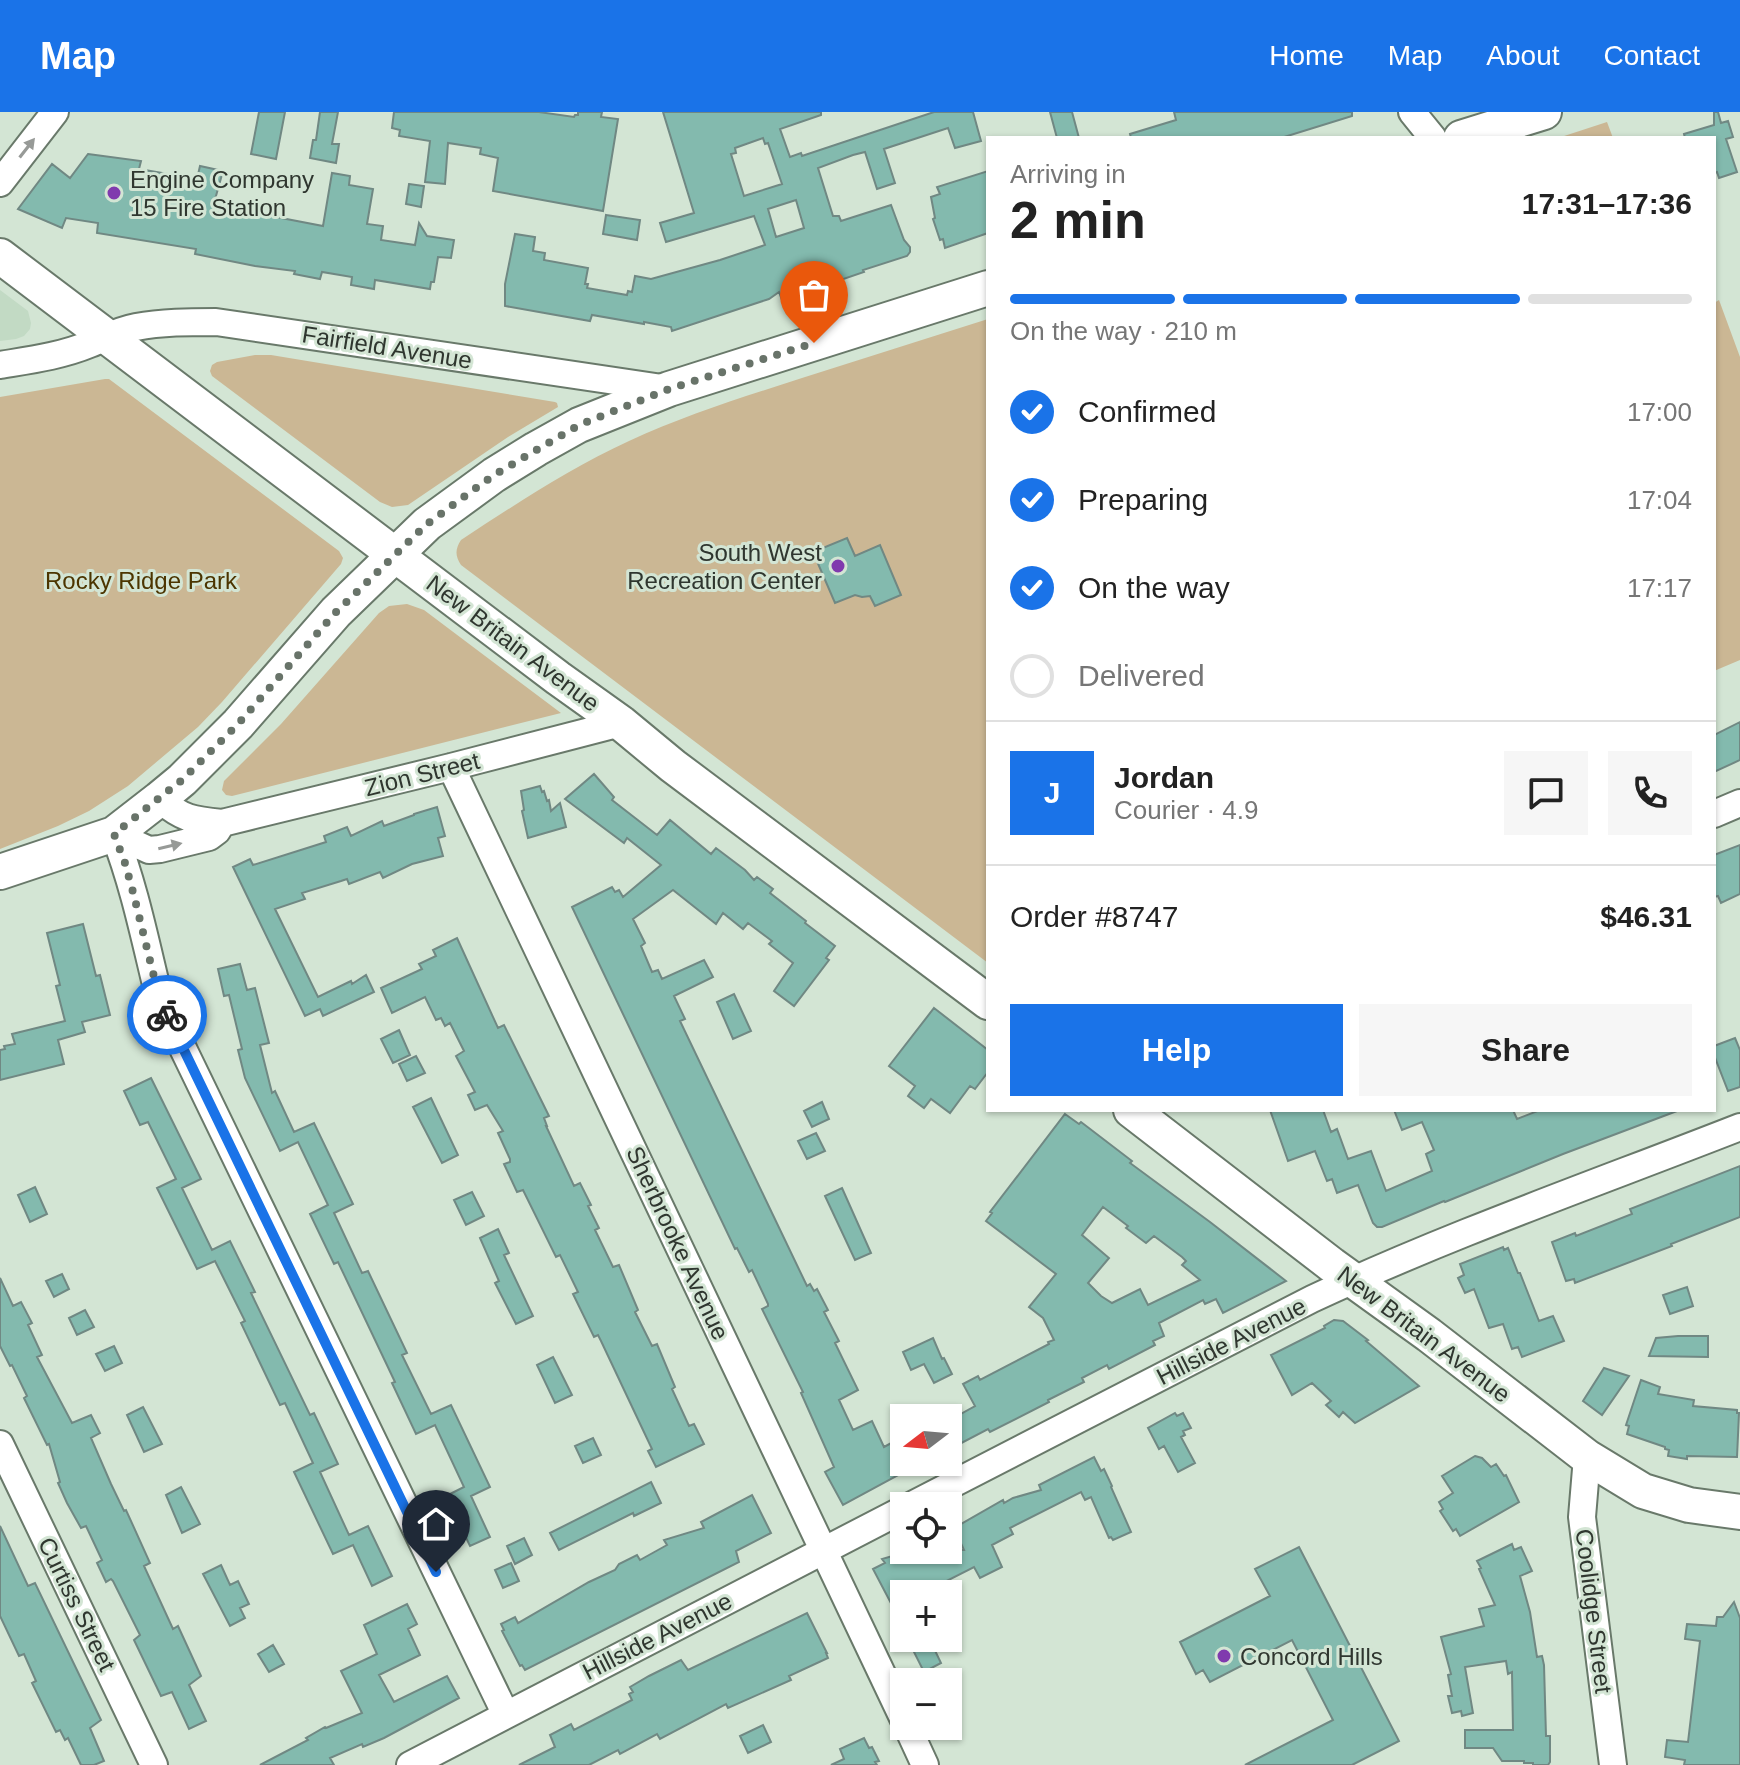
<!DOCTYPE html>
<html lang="en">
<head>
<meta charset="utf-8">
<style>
  :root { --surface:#fff; --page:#f6f6f6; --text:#222; --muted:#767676; --line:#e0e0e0; --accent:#1a73e8 }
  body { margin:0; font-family:Helvetica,sans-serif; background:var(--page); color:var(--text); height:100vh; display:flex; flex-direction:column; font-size:30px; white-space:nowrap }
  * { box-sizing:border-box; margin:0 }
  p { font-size:26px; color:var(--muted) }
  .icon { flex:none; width:44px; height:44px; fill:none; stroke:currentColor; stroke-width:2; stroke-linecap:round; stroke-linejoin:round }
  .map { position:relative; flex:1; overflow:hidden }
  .panel { position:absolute; left:986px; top:24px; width:730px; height:976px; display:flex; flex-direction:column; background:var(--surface); border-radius:0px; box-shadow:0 2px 6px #0004 }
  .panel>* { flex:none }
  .needle { width:52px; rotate:254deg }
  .tools { position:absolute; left:890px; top:1292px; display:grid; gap:16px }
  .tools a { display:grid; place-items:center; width:72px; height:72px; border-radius:0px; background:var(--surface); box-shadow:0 2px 6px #0004; font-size:40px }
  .pin { position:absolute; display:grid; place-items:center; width:68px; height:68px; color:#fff; margin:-82px -34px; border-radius:50% 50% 50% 0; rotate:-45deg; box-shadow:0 0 8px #0007 }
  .pin .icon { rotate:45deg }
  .courier { position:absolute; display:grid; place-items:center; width:80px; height:80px; margin:-40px; border:6px solid #1a73e8; border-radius:50%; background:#fff; color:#222; box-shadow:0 2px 10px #0007 }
  .summary em { font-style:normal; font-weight:700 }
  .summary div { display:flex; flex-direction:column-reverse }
  .summary { display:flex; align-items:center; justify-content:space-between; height:136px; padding:0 24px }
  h1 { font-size:52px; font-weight:700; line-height:60px }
  .bar { display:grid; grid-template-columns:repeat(4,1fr); gap:12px 8px; align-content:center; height:96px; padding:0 24px }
  .bar i { height:10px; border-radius:6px; background:var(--line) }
  .bar .current { background:var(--accent) }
  .bar p { grid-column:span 4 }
  .line { display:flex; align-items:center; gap:20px; padding:0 24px; border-top:2px solid var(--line) }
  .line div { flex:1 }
  .round { display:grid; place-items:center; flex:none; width:84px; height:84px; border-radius:0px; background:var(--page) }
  ol { padding:0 24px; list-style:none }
  li { display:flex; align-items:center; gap:24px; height:88px }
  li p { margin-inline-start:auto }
  li .icon { padding:8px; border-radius:50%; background:var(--accent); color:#fff; stroke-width:4 }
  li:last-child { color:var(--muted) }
  li i { width:44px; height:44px; border:4px solid var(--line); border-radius:50% }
  .button { display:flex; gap:16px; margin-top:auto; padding:16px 24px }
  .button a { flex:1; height:92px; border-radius:0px; background:var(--accent); color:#fff; font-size:32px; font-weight:700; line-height:92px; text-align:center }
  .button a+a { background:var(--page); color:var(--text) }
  header { display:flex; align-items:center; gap:48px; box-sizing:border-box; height:112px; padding:0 40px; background:var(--accent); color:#fff }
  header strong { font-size:38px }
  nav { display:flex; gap:44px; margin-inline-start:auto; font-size:28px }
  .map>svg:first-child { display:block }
</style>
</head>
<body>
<header>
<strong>Map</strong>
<nav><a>Home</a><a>Map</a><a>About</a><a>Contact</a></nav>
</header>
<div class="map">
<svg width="1740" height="1653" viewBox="0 0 1740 1653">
  <rect width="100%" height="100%" fill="#d3e5d4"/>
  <path fill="#c2dac4" d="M0 178 28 199 31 211 30 217 24 224 16 227 0 229Z"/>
  <path fill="#cbb794" d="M1607 10 1613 26H1558Z
    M1719 188 1740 245V548L1714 559V191Z
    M988 207V851L461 453C455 444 455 437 461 428 516 392 570 356 629 329 685 303 743 285 802 266 864 246 926 227 988 207Z
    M255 243H271L555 290 557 291 558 295 508 325 408 393 392 395 380 390 212 264 210 259 212 253 217 250Z
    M105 267H109L339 439 343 446 341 452 222 590 198 615 128 674 89 699 58 714 0 737V285Z
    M407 492 424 498 561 601 232 684 226 683 222 678 224 669 281 612 379 501 389 494Z"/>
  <path fill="#83baae" stroke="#708883" stroke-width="2" fill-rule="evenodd" d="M259 0H285L276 47 251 42Z
    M320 0H338L332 32H339L336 51 310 46 313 28H316Z
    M394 0H539L574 5 575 3H578V0H602L601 5 618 7 603 99 493 79 498 46 480 42 481 36 448 31 445 72 425 70 430 29 399 24 400 18 392 16Z
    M663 0H821V3L780 17 790 45 801 41 802 44 934 0H973L981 29 955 36 948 16 884 37 895 71 877 77 865 40 853 43 818 56 833 104H839L841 109 891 93 904 128 910 135V140L907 144 863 158 864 160 782 188 779 180 769 187 672 219 671 215 644 210V212L592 203 590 209 505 194V172L515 122 535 125 533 139 545 141 544 148 588 156 585 172H588L587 176 627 183 628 179 632 180 635 164 651 167 720 148 765 133 754 104 666 130 660 111 694 101ZM763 26 765 32 768 31 782 72 744 84 731 42 736 41 735 36ZM796 88 804 116 776 125 768 97Z
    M1050 0H1072L1079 26H1057Z
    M1174 0H1352V4L1281 26H1131L1130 22 1176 8Z
    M1714 0H1718L1721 11 1728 9 1733 25 1726 27 1737 60 1719 66 1717 60 1714 61V26H1685L1684 22 1714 13Z
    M88 42 141 49 139 57 197 67 200 54 223 59 214 91H218L217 96 271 104 323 114 332 61 350 64 349 73 373 77 367 112 383 114 381 128 415 133 419 111 427 124 454 128 451 146 438 145 434 170H431L430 177 375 168 374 177 351 173 352 165 322 160 320 167 294 162 295 159 255 154 195 142 196 137 97 121 98 111 66 106 62 116 18 97 52 52 70 66Z
    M988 59V121L945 136 943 127 940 128 933 107 935 106 931 85 940 82 937 75Z
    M409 72 424 74 421 95 406 92Z
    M606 103 640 108 637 128 603 122Z
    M847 426 855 444 880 433 901 483 875 494 870 484 862 485 855 483 835 491 813 440Z
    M1740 610V648L1714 660V623Z
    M594 662 614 685 612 688 657 723 670 708 711 742 716 736 745 758 754 768 757 765 773 777 770 781 806 809 805 811 835 834 826 846 829 848 794 894 774 879 793 851 769 832 772 829 748 811 743 817 723 801 716 812 673 778 633 807 645 831 641 834 652 860 658 858 662 867 704 848 713 865 674 884 685 907 680 909 807 1174 810 1172 814 1179 817 1177 828 1198 824 1200 839 1229 835 1231 858 1278 839 1288 853 1318 872 1309 884 1335 904 1324V1360L843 1393 825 1360 834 1355 801 1281 803 1280 762 1197 768 1194V1192L752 1158 749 1160 737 1136 735 1137 572 795 612 775 615 780 619 778 623 785 661 753 627 726 624 731 565 687Z
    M540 674 542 680 544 679 547 689 549 688 551 699 560 691 566 715 528 726 522 699 524 698 521 679Z
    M437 695 445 724 438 726 443 744 412 752 383 766 380 760 349 772 347 767 341 769 302 781 305 787 275 797 318 885 351 869 352 872 366 863 374 880 323 904 320 897 305 904 233 755 250 747 253 753 326 730 324 724 347 715 351 724 382 709 384 714 414 703V702Z
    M1740 733V782L1721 791 1718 784 1714 785V743Z
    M83 812 96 864 100 863 110 903 82 910 85 920 58 928 64 952 0 968V938L5 937 4 934 15 932 12 922 65 909 56 874 60 873 47 821Z
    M457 826 498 916 504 913 549 1004 544 1006 547 1014H546L574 1074 580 1071 591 1093 588 1094 599 1116 595 1118 613 1155 619 1153 638 1198 635 1200 652 1234 657 1232 675 1275 672 1277 689 1314 694 1312 704 1332 656 1355 648 1339 652 1337 643 1318 601 1229 598 1223 594 1225 573 1182 578 1180 560 1143 556 1145 523 1078 517 1080 504 1052 510 1050V1047L498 1021 503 1019 487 993 475 998 468 983 475 980 456 944 464 939 450 911 445 914 441 906 436 908 425 885 392 901 381 876 422 857 419 852 436 844 433 838Z
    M240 852 247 878 255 876 269 931 260 933 272 981 275 979 294 1020 314 1011 353 1092 334 1101 362 1161 368 1159 407 1241 402 1243 431 1302 451 1293 490 1375 471 1384 490 1425 470 1434 446 1384 464 1375 435 1313 416 1322 392 1271 395 1270 338 1150 334 1152 310 1102 328 1093 298 1030 280 1039 245 966 238 938 242 937 229 883 224 884 218 857Z
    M734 882 751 919 733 927 717 890Z
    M934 896 988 938V960L975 977 970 974 950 1001 931 987 924 996 908 984 915 974 889 954Z
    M399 918 410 943 393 951 381 927Z
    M1735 926 1740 938V975L1728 979 1714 943V934Z
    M416 944 425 961 407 969 399 952Z
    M151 966 201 1067 182 1076 212 1138 230 1129 255 1180 251 1181 310 1303 314 1301 338 1352 320 1360 349 1423 368 1414 392 1464 372 1474 353 1433 333 1442 294 1360 313 1351 285 1291 280 1293 241 1211 245 1209 215 1149 197 1157 157 1076 176 1067 148 1010 140 1013 124 979Z
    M431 986 458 1043 442 1051 413 995Z
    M822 990 829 1007 812 1015 804 999Z
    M1270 998H1323L1331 1020 1337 1017 1348 1047 1371 1039 1386 1079 1432 1059 1426 1042 1434 1038 1422 1010 1402 1018 1394 998H1513L1517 1007 1540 998 1677 999 1563 1042 1445 1090 1444 1089 1382 1115H1377L1373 1111 1358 1073 1337 1081 1332 1067 1327 1069 1315 1039 1288 1049Z
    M1065 1002 1079 1012 1081 1010 1132 1049 1130 1051 1210 1110 1286 1169 1223 1201 1216 1187 1205 1192 1203 1188 1159 1211 1164 1224 1153 1229 1155 1233 1109 1257 1107 1253 1082 1266 1084 1270 1048 1288 1049 1290 990 1320 988 1317 948 1338V1309L975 1294 963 1272 978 1264 980 1268 1049 1232 1048 1230 1054 1228 1043 1206 1029 1195 1056 1162 986 1109 992 1101 990 1100ZM1103 1095 1128 1114 1126 1116 1146 1131 1154 1124 1182 1145 1186 1149 1182 1153 1200 1168 1148 1193 1140 1177 1112 1191 1101 1184 1088 1171 1109 1146 1082 1123Z
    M816 1021 825 1039 807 1047 798 1029Z
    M1740 1054V1105L1671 1132 1672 1134 1575 1171 1574 1167 1566 1169 1552 1130 1575 1121 1576 1124 1632 1102 1630 1097Z
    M35 1075 47 1102 30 1110 18 1083Z
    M842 1076 871 1141 855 1148 825 1084Z
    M472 1080 484 1104 466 1113 454 1088Z
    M498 1117 509 1141 504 1143 533 1204 516 1212 495 1171 499 1169 480 1126Z
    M1503 1135 1504 1138 1508 1136 1518 1161H1520L1539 1209 1553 1204 1564 1229 1522 1245 1518 1235 1512 1237 1503 1212 1489 1216 1474 1177 1465 1181 1458 1166 1464 1163 1460 1152Z
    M62 1162 69 1177 54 1185 46 1169Z
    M0 1166 13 1194 21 1190 32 1211 28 1213 42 1243 37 1245 72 1311 91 1303 100 1321 91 1326 111 1372 124 1399 126 1398 150 1451 144 1454 173 1517 178 1514 201 1564 189 1573 206 1609 189 1617 172 1580 161 1584 134 1528 140 1523 113 1469 111 1467 106 1470 97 1451 102 1448 101 1446 86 1414 81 1416 67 1391 58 1371 60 1370 49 1332 47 1333 24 1286 27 1284 12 1253 10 1254 0 1234Z
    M1687 1175 1693 1194 1670 1202 1663 1183Z
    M85 1198 94 1215 77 1223 69 1206Z
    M1334 1208 1343 1209 1368 1228 1366 1229 1419 1274 1355 1311 1343 1300 1339 1305 1326 1293 1331 1289 1312 1271 1292 1283 1271 1243 1325 1216 1324 1214Z
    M1678 1224H1708V1245L1649 1244 1656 1226Z
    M933 1226 942 1247 944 1246 952 1262 934 1271 924 1252 911 1258 903 1240Z
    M114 1234 122 1251 105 1259 96 1242Z
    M553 1245 572 1283 555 1291 537 1253Z
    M1604 1256 1629 1264 1602 1303 1583 1289Z
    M1641 1268 1660 1275 1658 1282 1694 1288 1693 1294 1737 1298V1301H1739L1737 1345 1687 1344V1347L1668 1344 1669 1338 1665 1337V1335L1627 1322 1629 1314 1626 1313Z
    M143 1295 162 1332 144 1340 127 1303Z
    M1175 1301 1177 1304 1183 1301 1191 1316 1183 1319 1185 1323 1181 1325 1195 1351 1178 1360 1164 1334 1159 1337 1148 1316Z
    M593 1326 601 1343 583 1351 575 1334Z
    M1475 1344 1482 1346 1491 1355 1496 1352 1504 1364 1506 1363 1519 1390 1460 1424 1456 1417 1453 1419 1440 1399 1443 1397 1439 1390 1453 1381 1442 1364Z
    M1094 1345 1101 1359 1104 1357 1112 1374 1111 1375 1131 1420 1113 1428 1111 1425 1109 1426 1091 1385 1085 1388 1081 1380 1010 1416 1013 1422 992 1433 1002 1455 980 1466 974 1455 921 1482H904V1516L873 1457 885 1451 882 1447 913 1438H964L954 1416 1003 1388 1004 1391 1013 1386 1041 1378 1039 1373Z
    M651 1370 661 1391 634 1404 633 1401 559 1438 550 1421Z
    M181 1375 200 1412 182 1421 166 1383Z
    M752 1383 771 1421 736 1439 739 1450 525 1558 522 1553 520 1554 502 1519 504 1518 501 1512 515 1505 518 1511 589 1470 615 1458 619 1452 637 1443 640 1448 667 1433 664 1428 704 1416 701 1410Z
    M0 1414 28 1474 35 1471 101 1608 90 1616 104 1649 94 1653H81L68 1626 65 1628 60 1618 56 1620 32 1571 36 1569 24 1542 19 1544 0 1504Z
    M524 1426 532 1443 515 1452 507 1434Z
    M1512 1432 1514 1438 1521 1435 1532 1459 1520 1464 1530 1500 1537 1545 1542 1544 1544 1553 1546 1624H1550V1650L1548 1653H1533V1651H1524V1649H1502L1493 1636H1465V1618H1513L1512 1560 1508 1562 1506 1549 1465 1555 1473 1601 1462 1604 1461 1599 1452 1601 1448 1584H1452L1448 1563 1451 1562 1441 1525 1484 1514 1479 1497 1495 1493 1479 1457 1481 1456 1477 1449Z
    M1299 1435 1399 1629 1352 1653H1245L1333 1608 1292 1528 1210 1570 1203 1558 1196 1562 1180 1530 1270 1484 1255 1457Z
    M511 1451 519 1469 503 1476 495 1458Z
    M221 1453 230 1473 238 1469 249 1492 240 1496 245 1506 230 1514 203 1462Z
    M1734 1490 1740 1506V1653H1684L1685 1648 1665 1645 1667 1628 1688 1630 1700 1529 1685 1527 1687 1512 1716 1514 1717 1505H1723Z
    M407 1492 417 1512 408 1517 420 1543 379 1563 394 1590 447 1564 459 1586 384 1626 363 1635 362 1632 330 1646 334 1653H260L308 1628 306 1626 325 1615 326 1616 362 1601 341 1559 377 1542 364 1513Z
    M807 1501 827 1541H826L828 1546 789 1564 791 1568 728 1596 726 1592 660 1627 657 1622 620 1642 618 1638 589 1653H519L555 1635 550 1623 571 1612 574 1618 632 1588 629 1582 633 1580 630 1575 649 1564 681 1548 688 1558Z
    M929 1526 941 1551 924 1560 911 1534Z
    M273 1533 284 1552 269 1560 258 1542Z
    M763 1613 771 1630 748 1641 740 1624Z
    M864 1626 869 1636 872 1635 879 1649 875 1650 877 1653H831L844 1647 840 1637Z"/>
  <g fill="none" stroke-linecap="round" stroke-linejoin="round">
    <g stroke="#69796a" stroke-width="30">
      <path id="minor" d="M1412 0 1433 26
        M0 71 55 0
        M0 253C30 248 61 244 90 232 105 226 119 218 136 215 162 210 189 210 216 210L669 277
        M451 655 904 1608
        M159 687C183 707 192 708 222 711L451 655 621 611
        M1714 702 1740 691
        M114 722C135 776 146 833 160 889L506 1603
        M114 722 149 738 160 737 209 725 217 719 222 711
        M0 1332 154 1653
        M1587 1345 1582 1405 1613 1653
        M910 1394 1312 1187C1451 1122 1597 1071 1740 1015
        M907 1614 925 1653
        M410 1653 904 1397"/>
    </g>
    <g stroke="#69796a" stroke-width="38">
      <path id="major" d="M1461 26 1544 0
        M0 144 558 566 621 611 673 654 988 890
        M0 760 114 722 159 687 182 668 238 612 336 500 427 412 494 363 536 337 579 313 669 277 988 176
        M1131 998 1332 1153 1429 1223 1587 1345 1643 1379 1689 1393 1740 1400"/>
    </g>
    <use href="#minor" stroke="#fff" stroke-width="26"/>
    <use href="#major" stroke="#fff" stroke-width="34"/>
  </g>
  <defs><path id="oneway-solid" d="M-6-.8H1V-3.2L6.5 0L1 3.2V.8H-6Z" transform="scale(2)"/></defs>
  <g fill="#979a97">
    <use href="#oneway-solid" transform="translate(27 36) rotate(-52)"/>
    <use href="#oneway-solid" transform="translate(170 734) rotate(-13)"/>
  </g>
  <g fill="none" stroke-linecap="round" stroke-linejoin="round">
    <path stroke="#687369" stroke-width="8" stroke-dasharray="0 14.4" d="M167 903 160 889 133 780 125 751 114 722 182 668 238 612 336 500 427 412 461 387 494 363 579 313 669 277 814 231"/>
    <path stroke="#1a73e8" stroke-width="10" d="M167 903 436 1460"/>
  </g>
  <g fill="#803aae" stroke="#d3e5d4" stroke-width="3">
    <circle cx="114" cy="81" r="8"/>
    <circle cx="838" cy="454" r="8"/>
    <circle cx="1224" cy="1544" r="8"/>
  </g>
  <g text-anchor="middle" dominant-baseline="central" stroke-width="6" stroke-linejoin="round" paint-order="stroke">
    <g font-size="24" fill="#2f362f" stroke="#d3e5d4" text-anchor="start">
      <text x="130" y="67">Engine Company<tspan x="130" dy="28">15 Fire Station</tspan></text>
      <text x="822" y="440" text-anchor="end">South West<tspan x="822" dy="28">Recreation Center</tspan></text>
      <text x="1240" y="1544">Concord Hills</text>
    </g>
    <g font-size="24" fill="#2f362f" stroke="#d3e5d4">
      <text transform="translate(387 235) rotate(9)">Fairfield Avenue</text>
      <text transform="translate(513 531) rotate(37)">New Britain Avenue</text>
      <text transform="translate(422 662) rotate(-14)">Zion Street</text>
      <text transform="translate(678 1131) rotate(65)">Sherbrooke Avenue</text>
      <text transform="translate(1424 1222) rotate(37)">New Britain Avenue</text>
      <text transform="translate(1231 1229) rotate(-27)">Hillside Avenue</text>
      <text transform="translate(77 1492) rotate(64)">Curtiss Street</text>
      <text transform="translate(1594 1499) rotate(83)">Coolidge Street</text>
      <text transform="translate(657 1524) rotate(-27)">Hillside Avenue</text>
    </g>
    <g font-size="24" fill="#4c3500" stroke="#d3e5d4">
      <text x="141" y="468">Rocky Ridge Park</text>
    </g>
  </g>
</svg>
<div class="tools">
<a><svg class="needle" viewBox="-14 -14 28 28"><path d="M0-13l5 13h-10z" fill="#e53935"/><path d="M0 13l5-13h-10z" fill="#767676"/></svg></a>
<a><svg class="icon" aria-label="locate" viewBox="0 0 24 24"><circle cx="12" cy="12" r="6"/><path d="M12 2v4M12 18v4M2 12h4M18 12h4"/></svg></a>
<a>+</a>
<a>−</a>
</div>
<div class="pin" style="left:814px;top:231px;background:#ea580c"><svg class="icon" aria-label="bag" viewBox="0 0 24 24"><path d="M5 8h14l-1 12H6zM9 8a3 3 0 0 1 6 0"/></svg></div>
<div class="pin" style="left:436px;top:1460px;background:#1f2937"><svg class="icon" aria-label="home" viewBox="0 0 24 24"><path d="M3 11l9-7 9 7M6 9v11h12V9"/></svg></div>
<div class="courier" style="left:167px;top:903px"><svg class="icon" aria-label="bike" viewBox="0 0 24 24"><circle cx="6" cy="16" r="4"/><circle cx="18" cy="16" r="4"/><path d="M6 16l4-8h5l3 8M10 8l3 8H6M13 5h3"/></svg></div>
<section class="panel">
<div class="summary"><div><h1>2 min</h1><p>Arriving in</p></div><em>17:31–17:36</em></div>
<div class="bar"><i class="current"></i><i class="current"></i><i class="current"></i><i></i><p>On the way · 210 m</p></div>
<ol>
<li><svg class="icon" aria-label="check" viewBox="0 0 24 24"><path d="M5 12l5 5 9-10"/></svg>Confirmed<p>17:00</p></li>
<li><svg class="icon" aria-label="check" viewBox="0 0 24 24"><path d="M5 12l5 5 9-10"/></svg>Preparing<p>17:04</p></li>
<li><svg class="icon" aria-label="check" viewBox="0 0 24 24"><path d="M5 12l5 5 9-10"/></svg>On the way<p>17:17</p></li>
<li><i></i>Delivered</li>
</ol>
<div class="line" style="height:144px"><b class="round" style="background:var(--accent);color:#fff">J</b><div><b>Jordan</b><p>Courier · 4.9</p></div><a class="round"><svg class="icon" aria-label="chat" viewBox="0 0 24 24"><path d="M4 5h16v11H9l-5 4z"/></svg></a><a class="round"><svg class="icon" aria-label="phone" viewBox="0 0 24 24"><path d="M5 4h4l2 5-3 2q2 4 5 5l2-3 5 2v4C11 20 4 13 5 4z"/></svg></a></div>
<div class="line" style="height:104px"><div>Order #8747</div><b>$46.31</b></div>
<div class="button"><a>Help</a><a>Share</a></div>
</section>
</div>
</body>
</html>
